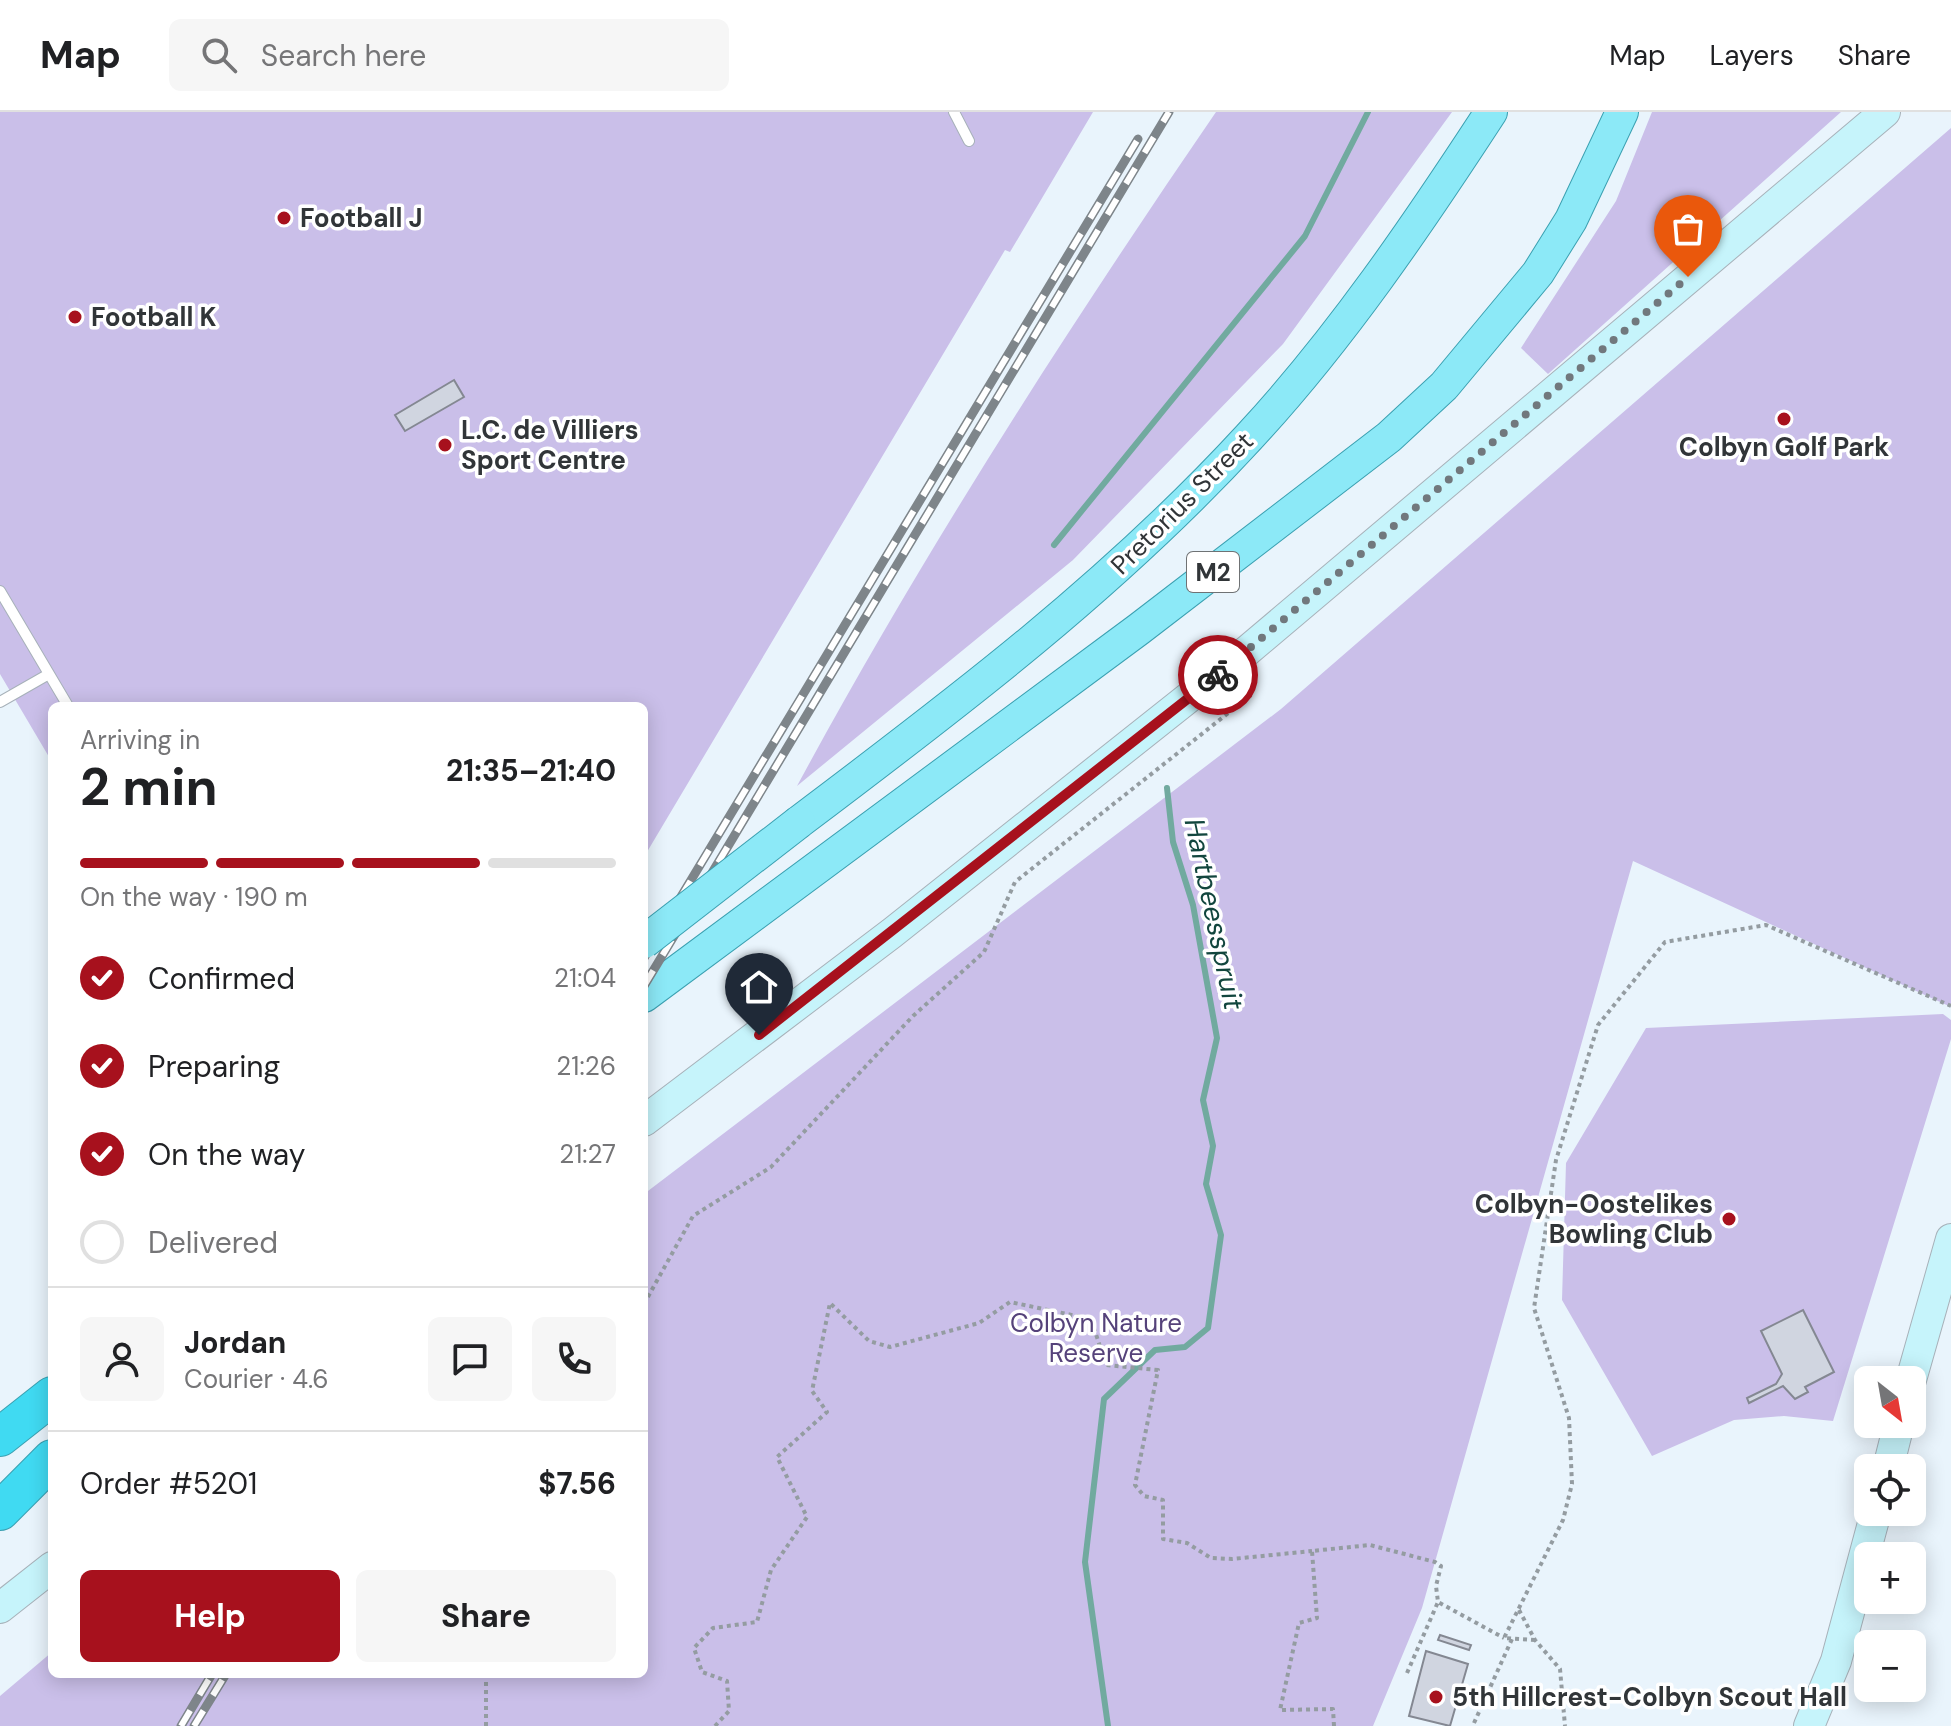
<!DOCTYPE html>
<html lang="en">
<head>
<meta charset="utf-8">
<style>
  :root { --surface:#fff; --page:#f6f6f6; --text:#202124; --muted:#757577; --line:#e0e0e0; --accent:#a7111d }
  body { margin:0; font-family:"DM Sans",sans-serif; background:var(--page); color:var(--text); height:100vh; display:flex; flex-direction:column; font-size:30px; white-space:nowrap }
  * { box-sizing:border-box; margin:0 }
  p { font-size:26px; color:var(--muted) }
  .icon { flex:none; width:44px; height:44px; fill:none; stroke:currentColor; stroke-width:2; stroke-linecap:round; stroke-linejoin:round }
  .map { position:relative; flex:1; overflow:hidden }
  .side { position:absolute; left:48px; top:590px; width:600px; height:976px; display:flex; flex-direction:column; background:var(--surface); border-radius:12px; box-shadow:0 4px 20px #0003 }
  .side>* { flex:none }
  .needle { width:52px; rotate:149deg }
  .controls { position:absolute; left:1854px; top:1254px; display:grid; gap:16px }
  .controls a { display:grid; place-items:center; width:72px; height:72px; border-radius:12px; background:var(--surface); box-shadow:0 4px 20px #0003; font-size:40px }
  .pin { position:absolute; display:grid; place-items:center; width:68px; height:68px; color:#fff; margin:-82px -34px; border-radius:50% 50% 50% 0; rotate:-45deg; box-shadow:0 0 8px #0007 }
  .pin .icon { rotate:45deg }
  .courier { position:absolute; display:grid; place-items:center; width:80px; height:80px; margin:-40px; border:6px solid #a7111d; border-radius:50%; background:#fff; color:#222; box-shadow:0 2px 10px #0007 }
  .overview em { font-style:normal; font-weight:700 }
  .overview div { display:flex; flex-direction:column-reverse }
  .overview { display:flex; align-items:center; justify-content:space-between; height:136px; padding:0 32px }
  h1 { font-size:52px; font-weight:700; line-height:60px }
  .bar { display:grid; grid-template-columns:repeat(4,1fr); gap:12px 8px; align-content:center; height:96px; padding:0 32px }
  .bar i { height:10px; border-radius:6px; background:var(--line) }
  .bar .on { background:var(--accent) }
  .bar p { grid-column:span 4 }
  .line { display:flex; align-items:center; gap:20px; padding:0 32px; border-top:2px solid var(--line) }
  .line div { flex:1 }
  .round { display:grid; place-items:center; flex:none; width:84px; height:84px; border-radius:12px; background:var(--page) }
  ol { padding:0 32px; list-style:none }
  li { display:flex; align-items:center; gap:24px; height:88px }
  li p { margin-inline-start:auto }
  li .icon { padding:8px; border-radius:50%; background:var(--accent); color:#fff; stroke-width:4 }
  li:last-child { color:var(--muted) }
  li i { width:44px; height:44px; border:4px solid var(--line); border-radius:50% }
  .cta { display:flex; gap:16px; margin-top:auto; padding:16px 32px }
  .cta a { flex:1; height:92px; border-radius:12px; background:var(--accent); color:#fff; font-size:32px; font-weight:700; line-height:92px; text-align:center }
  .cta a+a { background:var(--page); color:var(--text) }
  header { display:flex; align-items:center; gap:48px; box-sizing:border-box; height:112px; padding:0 40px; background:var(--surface); border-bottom:2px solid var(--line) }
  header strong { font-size:38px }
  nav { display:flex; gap:44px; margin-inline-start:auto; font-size:28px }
  .search { width:560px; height:72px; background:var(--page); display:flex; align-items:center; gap:20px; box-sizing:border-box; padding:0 28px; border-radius:12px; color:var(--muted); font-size:30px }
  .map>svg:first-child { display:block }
</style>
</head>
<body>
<header>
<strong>Map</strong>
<div class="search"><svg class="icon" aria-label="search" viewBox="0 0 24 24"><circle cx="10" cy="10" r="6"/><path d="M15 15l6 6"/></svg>Search here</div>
<nav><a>Map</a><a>Layers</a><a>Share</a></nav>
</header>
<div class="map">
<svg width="1951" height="1614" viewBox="0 0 1951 1614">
  <rect width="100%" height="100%" fill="#e9f4fc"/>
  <path fill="#cabfe9" d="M0 0H1093L1010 140 1005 138 644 745V594H52V650L0 562Z
    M1216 0H1452L1283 232 1073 448 797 674C923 441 1066 219 1216 0Z
    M1652 0H1841L1548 262 1521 236 1616 89Z
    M1951 16V895L1633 749 1422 1496 1373 1614H0V1584L52 1540V1562H644V1082L1281 597Z
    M1943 902 1951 908V927L1833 1309 1784 1304 1734 1308 1652 1344 1562 1188 1566 1051 1646 916Z"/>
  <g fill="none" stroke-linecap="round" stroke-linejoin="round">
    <path stroke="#71aa9f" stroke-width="6" d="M1054 433 1305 124 1368 0
      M1108 1614 1085 1450 1104 1287 1155 1238 1185 1235 1208 1216 1221 1123 1206 1072 1213 1034 1203 988 1217 926 1193 793 1173 730 1167 676"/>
  </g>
  <path fill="#d0d5e0" stroke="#848892" stroke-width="2" d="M454 268 464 285 405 319 395 303Z
    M1803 1198 1834 1260 1805 1275 1808 1280 1795 1287 1783 1274 1749 1291 1747 1286 1776 1272 1782 1262 1761 1219Z
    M1440 1523 1471 1533 1469 1538 1438 1528Z
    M1426 1539 1468 1552 1450 1614 1409 1604Z"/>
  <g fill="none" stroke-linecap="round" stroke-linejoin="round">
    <g stroke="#a7b1b9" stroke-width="12">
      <path id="lane" d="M954 0 969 29
        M0 479 68 594
        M0 590 49 562"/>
    </g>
    <g stroke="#a7b1b9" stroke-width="32">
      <path id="secondary" d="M644 1009 892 821 1241 544 1885 0
        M1911 1268 1951 1127
        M1888 1356 1899 1312
        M0 1496 52 1455
        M1809 1614 1836 1549 1876 1400"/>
    </g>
    <g stroke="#3ba0b1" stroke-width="34">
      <path id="primary" d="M799 710C957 591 1114 472 1249 325 1340 227 1418 112 1491 0
        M644 884 1139 517 1389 325 1444 274 1538 161 1571 108 1622 0"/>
    </g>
    <g stroke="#3ba0b1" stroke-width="40">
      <path id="highway" d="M0 1325 52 1284
        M0 1399 52 1347"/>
    </g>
    <path stroke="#949ca1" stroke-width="4" stroke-dasharray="4 4" stroke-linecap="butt" d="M644 1192 693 1104 771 1055 913 904 984 840 1015 770 1251 583
      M1519 1498 1535 1528 1560 1557 1565 1614
      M1535 1528 1504 1526 1563 1408 1572 1372 1569 1306 1534 1196 1556 1048 1598 913 1665 830 1766 813 1951 894
      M1407 1561 1438 1490
      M1474 1611 1512 1527
      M486 1614V1562
      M715 1614 729 1599 727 1569 702 1560 694 1536 713 1516 757 1510 771 1458 807 1405 777 1345 827 1300 812 1279 830 1191 869 1229 890 1235 979 1211 1010 1190 1091 1207 1106 1253 1158 1258 1135 1373 1144 1384 1163 1388V1427L1187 1431 1211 1446 1232 1447 1312 1439
      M1334 1614 1333 1597 1280 1598 1299 1511 1317 1506 1312 1439 1370 1433 1435 1450 1441 1454 1436 1474 1438 1490 1504 1526"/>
    <use href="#lane" stroke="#fff" stroke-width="10"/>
    <use href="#secondary" stroke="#c6f4fb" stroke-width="30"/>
    <use href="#primary" stroke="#8ce9f7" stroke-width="32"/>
    <use href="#highway" stroke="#40daf2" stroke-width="38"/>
    <g stroke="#7e858a" stroke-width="9">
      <path id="rail" d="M644 846 1138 27
        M644 874 1169 0
        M181 1614 212 1562
        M194 1614 226 1562"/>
    </g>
    <use href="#rail" stroke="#fff" stroke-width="6" stroke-dasharray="18" stroke-linecap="butt"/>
    <g stroke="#3ba0b1" stroke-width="34" stroke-linecap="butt">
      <path id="primary-bridge" d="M644 830 799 710"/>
    </g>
    <use href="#primary-bridge" stroke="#8ce9f7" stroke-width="32"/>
  </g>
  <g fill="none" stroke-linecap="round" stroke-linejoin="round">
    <path stroke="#71787d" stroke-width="8" stroke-dasharray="0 14.4" d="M1218 563 1688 165"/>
    <path stroke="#a7111d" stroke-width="10" d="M759 923 1218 563"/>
  </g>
  <g fill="#a7111d" stroke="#fff" stroke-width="3">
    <circle cx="284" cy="106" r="8"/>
    <circle cx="75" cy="205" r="8"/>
    <circle cx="1784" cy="307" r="8"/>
    <circle cx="445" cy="333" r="8"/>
    <circle cx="1729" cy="1107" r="8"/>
    <circle cx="1436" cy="1585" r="8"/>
  </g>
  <g text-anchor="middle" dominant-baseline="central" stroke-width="7" stroke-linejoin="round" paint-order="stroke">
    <rect fill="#fff" stroke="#6f7274" stroke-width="2" x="1187" y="440" width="52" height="40" rx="6"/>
    <g font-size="24" font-weight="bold" fill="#313538">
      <text x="1213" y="460">M2</text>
    </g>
    <g font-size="26" font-weight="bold" fill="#313538" stroke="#fff" text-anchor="start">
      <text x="300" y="106">Football J</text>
      <text x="91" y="205">Football K</text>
      <text x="461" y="318">L.C. de Villiers<tspan x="461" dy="30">Sport Centre</tspan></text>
      <text x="1784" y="335" text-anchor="middle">Colbyn Golf Park</text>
      <text x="1713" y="1092" text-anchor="end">Colbyn-Oostelikes<tspan x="1713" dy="30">Bowling Club</tspan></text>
      <text x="1452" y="1585">5th Hillcrest-Colbyn Scout Hall</text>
    </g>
    <g font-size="26" fill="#313538" stroke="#fff">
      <text transform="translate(1182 391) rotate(-45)">Pretorius Street</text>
    </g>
    <g font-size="26" fill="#55427a" stroke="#fff">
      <text x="1096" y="1211">Colbyn Nature<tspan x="1096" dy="30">Reserve</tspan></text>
    </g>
    <g font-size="28" font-style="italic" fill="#12463e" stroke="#fff">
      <text transform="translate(1214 802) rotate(78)">Hartbeesspruit</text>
    </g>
  </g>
</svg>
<div class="controls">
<a><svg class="needle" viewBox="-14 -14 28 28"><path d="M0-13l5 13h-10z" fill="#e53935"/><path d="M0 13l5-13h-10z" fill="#757577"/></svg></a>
<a><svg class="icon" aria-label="locate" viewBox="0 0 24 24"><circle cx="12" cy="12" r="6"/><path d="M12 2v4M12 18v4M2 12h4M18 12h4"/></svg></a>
<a>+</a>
<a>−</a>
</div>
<div class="pin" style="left:1688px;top:165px;background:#ea580c"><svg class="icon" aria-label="bag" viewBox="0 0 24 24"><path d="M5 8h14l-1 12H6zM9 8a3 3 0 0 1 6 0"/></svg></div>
<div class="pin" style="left:759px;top:923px;background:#1f2937"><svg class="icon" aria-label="home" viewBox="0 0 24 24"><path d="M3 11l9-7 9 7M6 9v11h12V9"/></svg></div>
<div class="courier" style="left:1218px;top:563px"><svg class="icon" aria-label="bike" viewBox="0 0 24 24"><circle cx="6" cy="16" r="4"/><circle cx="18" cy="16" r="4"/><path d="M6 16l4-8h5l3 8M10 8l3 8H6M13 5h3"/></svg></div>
<section class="side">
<div class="overview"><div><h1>2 min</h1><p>Arriving in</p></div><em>21:35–21:40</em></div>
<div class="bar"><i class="on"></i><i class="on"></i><i class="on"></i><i></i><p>On the way · 190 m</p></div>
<ol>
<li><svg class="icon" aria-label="check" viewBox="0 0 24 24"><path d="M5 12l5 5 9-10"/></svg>Confirmed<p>21:04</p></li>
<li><svg class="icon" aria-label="check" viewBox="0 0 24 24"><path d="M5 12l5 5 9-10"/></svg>Preparing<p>21:26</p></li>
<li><svg class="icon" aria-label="check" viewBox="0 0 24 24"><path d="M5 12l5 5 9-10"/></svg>On the way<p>21:27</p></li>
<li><i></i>Delivered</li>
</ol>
<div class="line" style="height:144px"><a class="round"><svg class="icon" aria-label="person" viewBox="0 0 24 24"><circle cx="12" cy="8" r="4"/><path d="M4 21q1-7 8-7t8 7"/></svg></a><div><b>Jordan</b><p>Courier · 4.6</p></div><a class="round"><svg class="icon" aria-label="chat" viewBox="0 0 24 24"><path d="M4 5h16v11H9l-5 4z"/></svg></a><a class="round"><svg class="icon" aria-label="phone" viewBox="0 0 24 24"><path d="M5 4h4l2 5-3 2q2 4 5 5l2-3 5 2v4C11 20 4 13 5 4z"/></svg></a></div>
<div class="line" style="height:104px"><div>Order #5201</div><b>$7.56</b></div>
<div class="cta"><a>Help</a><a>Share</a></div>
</section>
</div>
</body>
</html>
